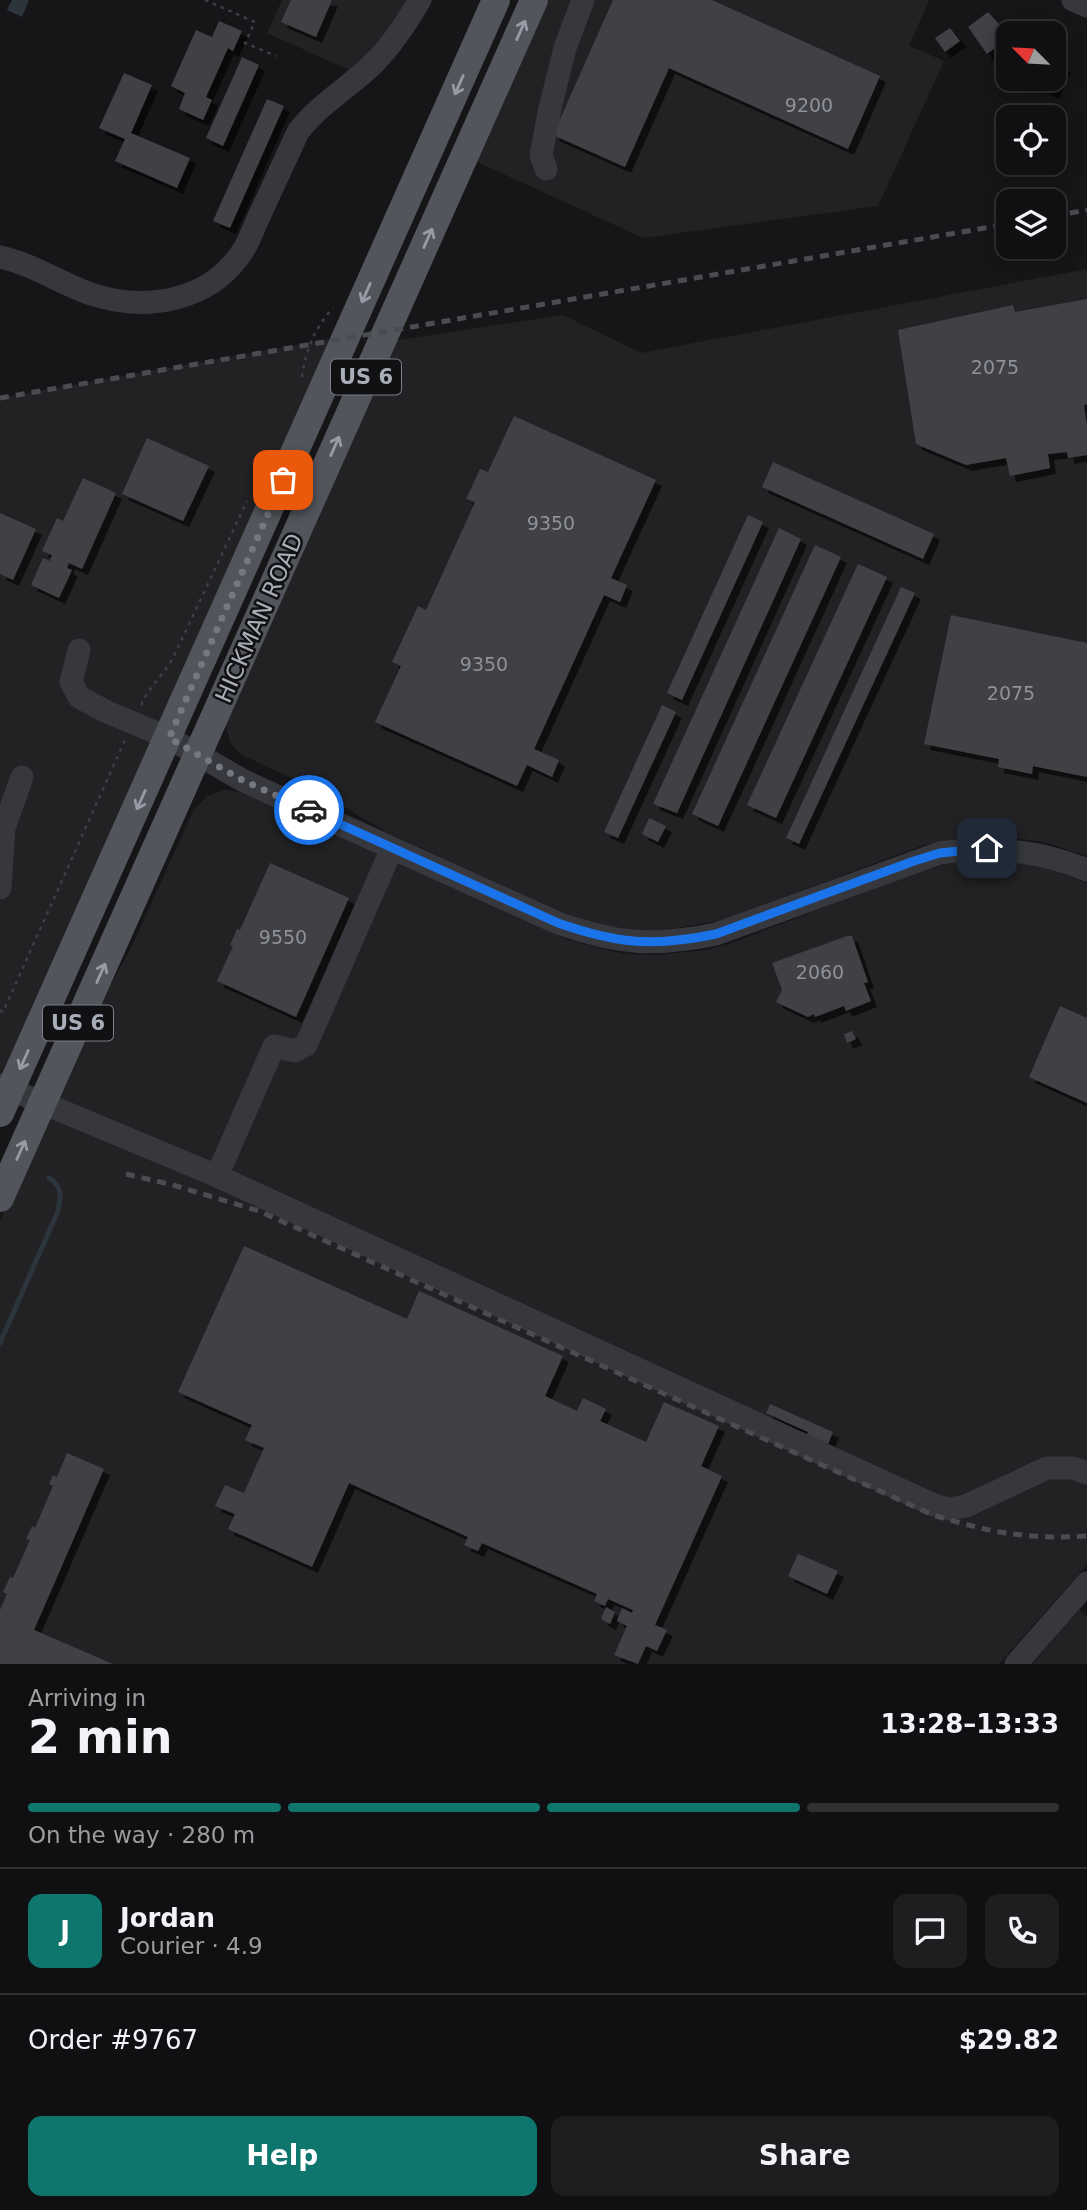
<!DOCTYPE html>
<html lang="en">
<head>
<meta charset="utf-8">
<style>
  :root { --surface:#101012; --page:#1e1e20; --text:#f1f3f6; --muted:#9c9d9f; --line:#303032; --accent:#0f766e }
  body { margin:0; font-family:"DejaVu Sans",sans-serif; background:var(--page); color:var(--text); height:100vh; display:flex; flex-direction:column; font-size:26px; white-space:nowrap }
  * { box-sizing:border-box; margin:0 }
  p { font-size:23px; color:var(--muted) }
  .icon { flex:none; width:38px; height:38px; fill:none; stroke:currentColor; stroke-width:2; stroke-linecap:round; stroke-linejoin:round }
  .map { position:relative; height:1664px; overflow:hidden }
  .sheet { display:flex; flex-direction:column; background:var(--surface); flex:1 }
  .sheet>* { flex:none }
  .needle { width:46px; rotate:294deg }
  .tools { position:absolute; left:996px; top:21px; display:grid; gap:14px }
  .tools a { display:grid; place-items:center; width:70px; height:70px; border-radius:14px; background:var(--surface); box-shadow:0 4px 18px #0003,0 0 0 2px var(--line); font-size:35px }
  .pin { position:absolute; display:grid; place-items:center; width:60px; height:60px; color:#fff; margin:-30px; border-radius:14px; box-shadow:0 4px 10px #0006 }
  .courier { position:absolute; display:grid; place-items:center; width:70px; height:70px; margin:-35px; border:5px solid #1a73e8; border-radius:50%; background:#fff; color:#222; box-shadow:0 2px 9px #0007 }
  .head em { font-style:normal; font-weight:800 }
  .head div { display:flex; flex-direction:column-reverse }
  .head { display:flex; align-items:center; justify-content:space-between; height:119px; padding:0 28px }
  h1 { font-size:46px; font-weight:800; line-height:52px }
  .bar { display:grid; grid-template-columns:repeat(4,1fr); gap:10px 7px; align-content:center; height:84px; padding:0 28px }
  .bar i { height:9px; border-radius:5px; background:var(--line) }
  .bar .current { background:var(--accent) }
  .bar p { grid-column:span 4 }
  .line { display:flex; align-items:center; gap:18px; padding:0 28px; border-top:2px solid var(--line) }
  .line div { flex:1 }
  .round { display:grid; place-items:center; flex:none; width:74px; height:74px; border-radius:14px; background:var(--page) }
  .action { display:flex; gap:14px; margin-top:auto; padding:14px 28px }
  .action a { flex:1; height:80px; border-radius:14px; background:var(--accent); color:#fff; font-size:28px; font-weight:800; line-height:80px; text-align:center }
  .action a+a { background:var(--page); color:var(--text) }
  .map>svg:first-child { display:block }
</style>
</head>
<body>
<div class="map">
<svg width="1087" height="1664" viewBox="0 0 1087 1664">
  <defs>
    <filter id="shadow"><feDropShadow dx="6" dy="6" stdDeviation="0" flood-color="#0009"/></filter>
  </defs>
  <rect width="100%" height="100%" fill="#161618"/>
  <path fill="#222225" d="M282 0H420L360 75 267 33Z
    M544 0H929L909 46 944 61 878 206 643 238 473 160Z
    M1087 269V856L1044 842 1015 838 993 836 944 841 921 846 722 920 660 931 624 929 587 921 562 912 388 833 309 786 246 757 237 751 230 742 225 722 392 341 563 315 641 353Z
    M346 336 0 1085V398Z
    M225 790 241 792 566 939 624 954 656 955 706 950 726 945 894 881 947 864 968 861H1009L1047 868 1087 883V1565L999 1664H0V1222L79 1042 132 946 193 811 207 796Z
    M1079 1610 1087 1617V1664H1032Z"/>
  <path fill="#2c353c" d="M12 0H29L22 17 7 10Z"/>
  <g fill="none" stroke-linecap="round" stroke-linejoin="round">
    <path stroke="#2c353c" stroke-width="5" d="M0 1343 58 1211C61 1196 63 1187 49 1178"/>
  </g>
  <path fill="#404145" filter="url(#shadow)" d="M291 0H332L316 37 281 22Z
    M613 0H712L880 76 848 149 669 68 625 167 553 135Z
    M988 12 1000 25 1008 38 987 54 968 27Z
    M219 21 242 31 233 51 228 48 206 97 212 100 203 120 179 109 185 93 171 86 196 30 212 37Z
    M950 28 960 41 945 52 935 38Z
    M242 57 259 65 223 146 206 138Z
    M1054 61 1065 67 1053 93 1022 79H1054Z
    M124 73 152 85 131 133 190 158 177 188 115 161 125 139 99 128Z
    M267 99 284 106 230 228 213 221Z
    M1087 299V404L1084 405 1087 426V455L1068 458 1067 452 1048 454 1050 468 1010 476 1006 458 966 465 916 444 898 330 1013 305 1015 312Z
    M514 416 656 480 611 578 627 585 620 602 604 595 534 749 559 760 552 777 527 765 517 786 375 722 401 666 392 662 418 606 426 610 475 502 466 499 480 469 488 472Z
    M147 438 209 466 183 521 122 494Z
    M773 462 934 534 923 559 762 487Z
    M83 478 116 493 82 569 69 563 67 568 72 570 59 598 31 585 43 558 50 561 52 555 42 551 57 518 63 521Z
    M0 513 36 529 13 580 0 574Z
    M748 515 763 522 682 700 667 693Z
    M779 528 801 539 677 813 653 804Z
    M815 545 841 557 718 826 692 814Z
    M858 564 887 577 776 818 747 805Z
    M901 587 915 593 799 844 786 838Z
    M951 615 1087 643V777L1033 766 1032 774 998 767 999 759 924 744Z
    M662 705 676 712 618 838 604 832Z
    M649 818 666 826 658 842 642 834Z
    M270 863 349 898 296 1017 217 981 233 946 230 945 237 929 240 930Z
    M847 936H852L868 982 864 983 871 1001 846 1011 844 1006 815 1017 814 1014 808 1017 776 1002 782 990 772 963Z
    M1060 1006 1087 1018V1103L1029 1077Z
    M852 1031 856 1039 847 1043 844 1034Z
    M244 1246 407 1319 419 1291 563 1356 545 1396 577 1411 583 1398 606 1409 600 1421 646 1442 664 1402 719 1426 701 1466 722 1476 655 1625 667 1630 657 1651 646 1646 638 1664 614 1655 627 1626 617 1621 622 1608 632 1613 633 1610 608 1599 605 1606 594 1601 597 1594 482 1543 478 1551 464 1545 468 1537 349 1483 312 1567 228 1529 235 1514 215 1506 225 1485 244 1493 264 1448 245 1440 252 1425 178 1392Z
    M770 1404 833 1432 828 1444 807 1435 808 1432 766 1413Z
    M67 1453 104 1469 34 1630 113 1664H0V1610L7 1594 3 1592 10 1577 13 1578 30 1540 26 1539 32 1526 35 1528 53 1486 49 1484 53 1475 57 1477Z
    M798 1554 838 1571 827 1594 788 1576Z
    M606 1607 615 1612 610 1624 601 1619Z"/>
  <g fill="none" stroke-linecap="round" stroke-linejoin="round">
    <path stroke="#3d3f44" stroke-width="2.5" stroke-dasharray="3.5 5" stroke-linecap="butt" d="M205 0 255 22 245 43 276 56
      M302 377C306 349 314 329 333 308
      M141 705C149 687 163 675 173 658L247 501
      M0 1010 3 1012 125 740"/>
    <path stroke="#37383d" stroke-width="23" d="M1073 0 1087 6
      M546 169 541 155 550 108 565 48 583 0
      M0 257C32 264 58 282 88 293 145 313 211 302 244 249 251 237 256 222 262 210 274 184 286 158 298 132 319 104 350 87 375 62 393 44 407 22 420 0
      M79 650 71 682 79 697 107 712 169 738 244 781 558 923C618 944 654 947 716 934L940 853C992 846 1038 850 1087 870
      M0 888 4 828 22 777
      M0 1085 217 1176 274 1046 295 1051 306 1045 392 848
      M217 1176 934 1505 949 1509 966 1506 1047 1468H1073L1087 1473
      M1016 1664 1087 1583"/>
    <path stroke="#53555c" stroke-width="28" d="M0 1113 496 0
      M0 1198 534 0"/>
    <path stroke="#4a4c52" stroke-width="5" stroke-dasharray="9 7" stroke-linecap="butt" d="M1054 216 1087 210
      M0 398 1008 224
      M126 1174 173 1185 259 1211 933 1515C989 1532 1028 1540 1087 1536"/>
  </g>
  <defs><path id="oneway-shaft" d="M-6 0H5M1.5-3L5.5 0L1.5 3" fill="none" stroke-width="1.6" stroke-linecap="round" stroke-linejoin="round" transform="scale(1.75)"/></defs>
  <g stroke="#979ba6">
    <use href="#oneway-shaft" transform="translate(521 30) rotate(-66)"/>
    <use href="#oneway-shaft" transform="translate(459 85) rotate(114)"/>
    <use href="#oneway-shaft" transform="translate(428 238) rotate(-66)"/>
    <use href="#oneway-shaft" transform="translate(366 293) rotate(114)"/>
    <use href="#oneway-shaft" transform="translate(335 446) rotate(-66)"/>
    <use href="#oneway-shaft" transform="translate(141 800) rotate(114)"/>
    <use href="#oneway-shaft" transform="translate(101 973) rotate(-66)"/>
    <use href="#oneway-shaft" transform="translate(24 1060) rotate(114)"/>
    <use href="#oneway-shaft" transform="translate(21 1150) rotate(-66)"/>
  </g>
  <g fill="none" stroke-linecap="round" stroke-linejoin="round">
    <path stroke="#757880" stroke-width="7" stroke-dasharray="0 12.6" d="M283 480 169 738 244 781 309 810"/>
    <path stroke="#1a73e8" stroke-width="9" d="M309 810 558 923C618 944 654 947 716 934L914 861 940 853 987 848"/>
  </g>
  <g text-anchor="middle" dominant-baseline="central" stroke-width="5" stroke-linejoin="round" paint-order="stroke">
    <g font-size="19" fill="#8e929b">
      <text x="809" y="105">9200</text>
      <text x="995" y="367">2075</text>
      <text x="551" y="523">9350</text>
      <text x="484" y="664">9350</text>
      <text x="1011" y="693">2075</text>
      <text x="283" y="937">9550</text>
      <text x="820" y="972">2060</text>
    </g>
    <g fill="#111113" stroke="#7b7e86" stroke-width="2">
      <rect x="331" y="359.5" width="70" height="35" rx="5"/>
      <rect x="43" y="1005.5" width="70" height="35" rx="5"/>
    </g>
    <g font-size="21" font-weight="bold" fill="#a8adb8">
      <text x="366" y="377">US 6</text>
      <text x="78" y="1023">US 6</text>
    </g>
    <g font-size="23" fill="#a8adb8" stroke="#111113">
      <text transform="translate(259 618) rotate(-66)">HICKMAN ROAD</text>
    </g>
  </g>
</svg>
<div class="tools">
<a><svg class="needle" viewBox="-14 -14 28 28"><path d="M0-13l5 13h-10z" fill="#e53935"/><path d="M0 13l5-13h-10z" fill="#9c9d9f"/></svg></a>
<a><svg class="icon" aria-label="locate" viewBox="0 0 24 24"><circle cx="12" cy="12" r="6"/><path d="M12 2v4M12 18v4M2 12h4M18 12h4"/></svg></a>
<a><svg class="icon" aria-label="layers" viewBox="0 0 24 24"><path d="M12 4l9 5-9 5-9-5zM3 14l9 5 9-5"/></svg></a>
</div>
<div class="pin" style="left:283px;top:480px;background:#ea580c"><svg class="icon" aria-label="bag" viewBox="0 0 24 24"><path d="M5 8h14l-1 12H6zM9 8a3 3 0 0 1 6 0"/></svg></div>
<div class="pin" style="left:987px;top:848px;background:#1f2937"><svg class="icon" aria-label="home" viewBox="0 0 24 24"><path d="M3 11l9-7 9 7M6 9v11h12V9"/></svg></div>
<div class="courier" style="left:309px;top:810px"><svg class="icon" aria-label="car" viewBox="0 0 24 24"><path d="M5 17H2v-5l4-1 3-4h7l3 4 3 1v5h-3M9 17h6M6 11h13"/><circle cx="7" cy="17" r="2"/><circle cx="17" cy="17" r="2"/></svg></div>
</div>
<section class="sheet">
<div class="head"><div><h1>2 min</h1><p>Arriving in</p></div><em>13:28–13:33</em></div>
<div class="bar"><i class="current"></i><i class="current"></i><i class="current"></i><i></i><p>On the way · 280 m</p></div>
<div class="line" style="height:126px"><b class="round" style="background:var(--accent);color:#fff">J</b><div><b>Jordan</b><p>Courier · 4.9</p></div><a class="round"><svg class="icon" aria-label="chat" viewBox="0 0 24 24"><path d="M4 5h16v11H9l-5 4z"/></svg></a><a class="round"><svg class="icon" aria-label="phone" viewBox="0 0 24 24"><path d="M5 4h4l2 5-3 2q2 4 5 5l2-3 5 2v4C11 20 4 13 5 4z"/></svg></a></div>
<div class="line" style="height:91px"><div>Order #9767</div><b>$29.82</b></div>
<div class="action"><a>Help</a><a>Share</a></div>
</section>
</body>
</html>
